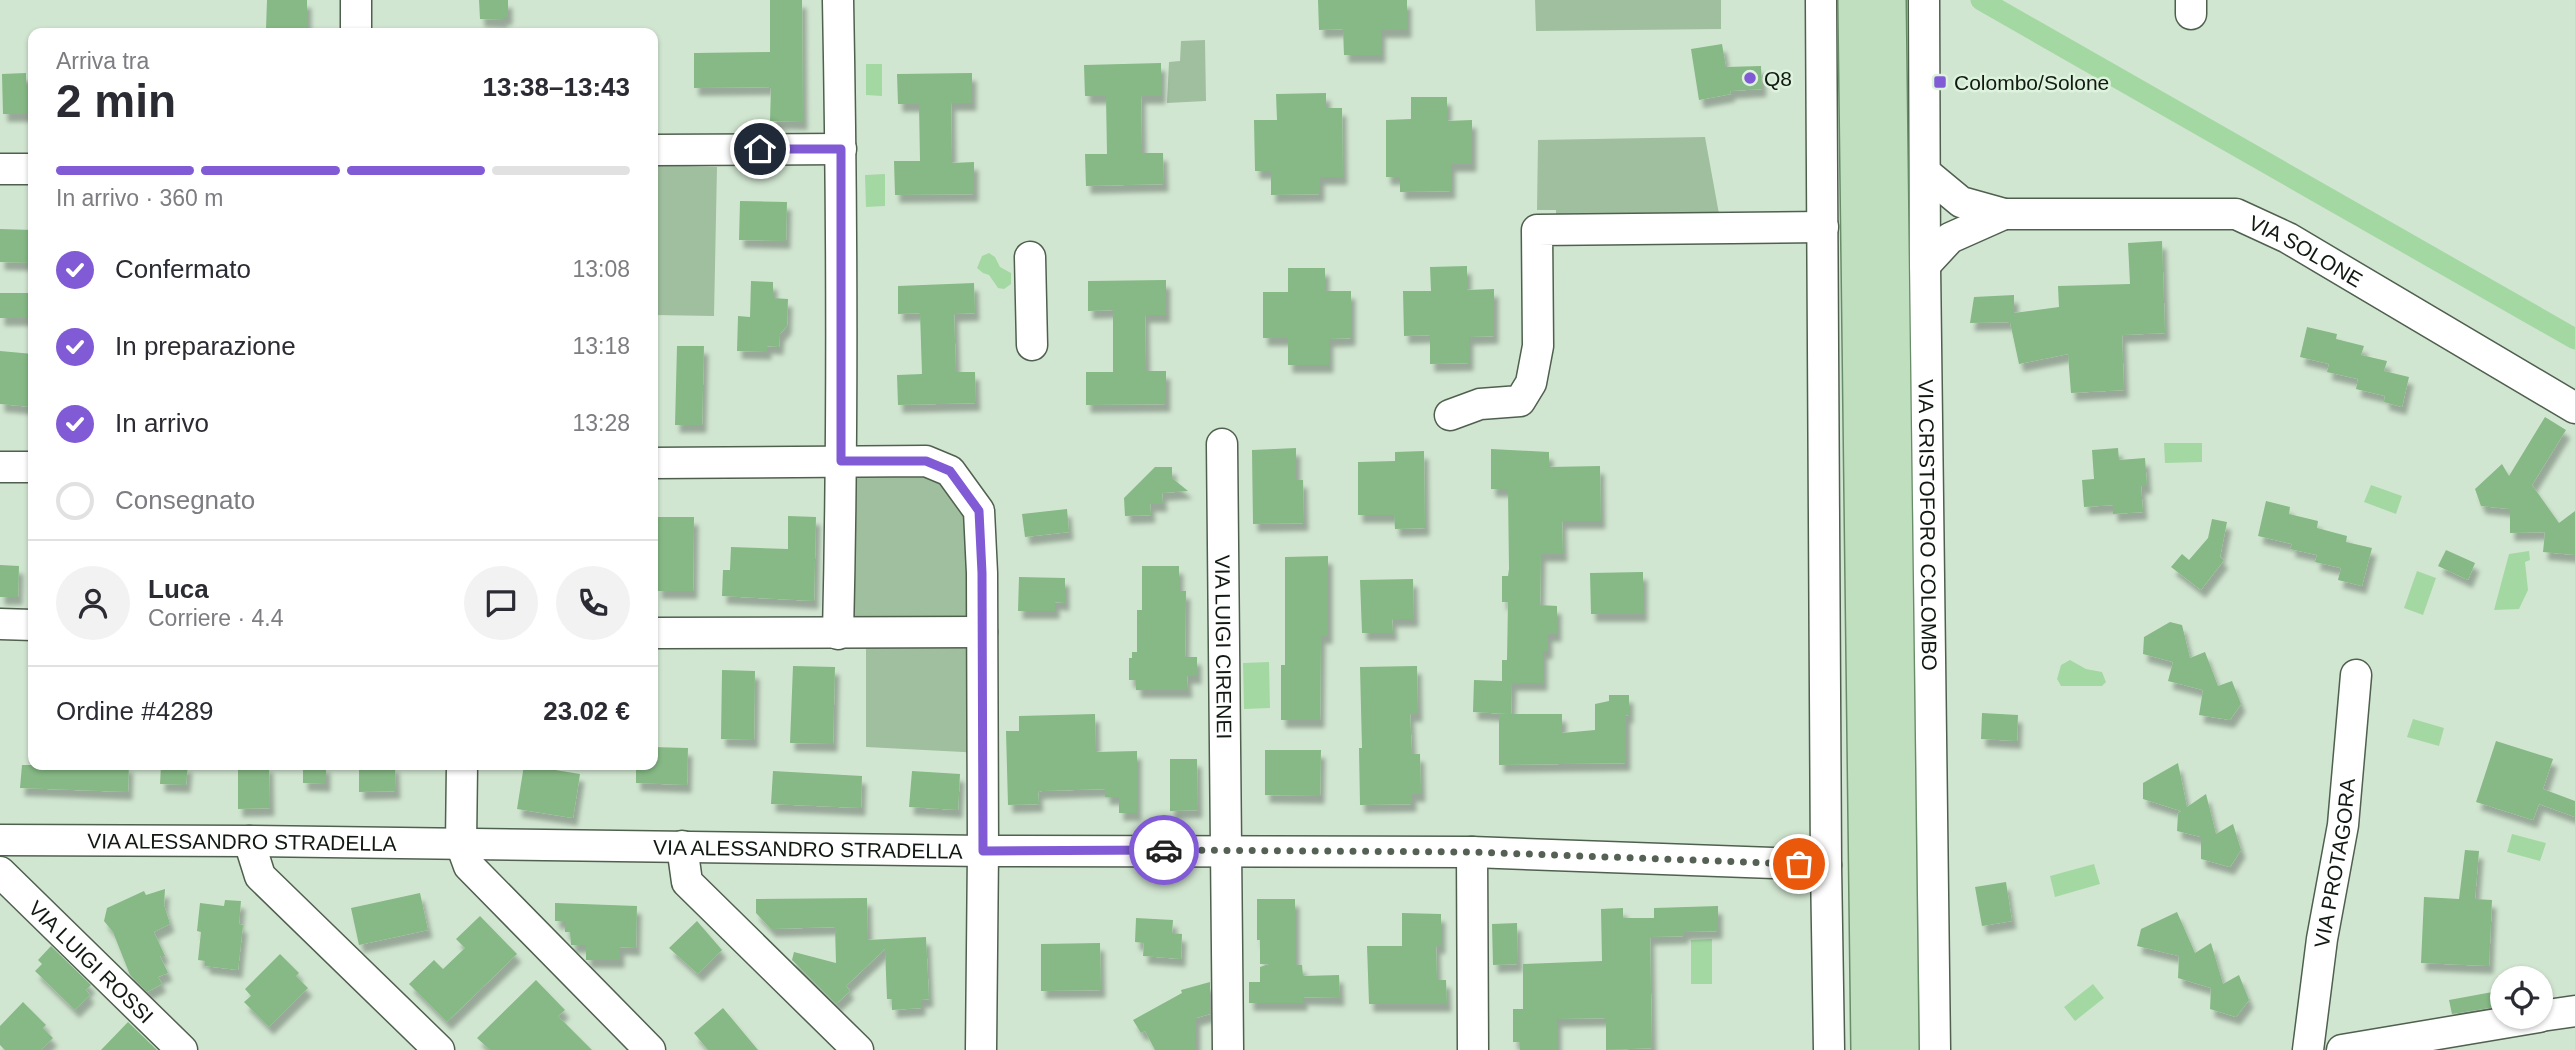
<!DOCTYPE html>
<html lang="it">
<head>
<meta charset="utf-8">
<style>
  :root { --surface:#fff; --page:#f2f2f3; --text:#2b2b33; --muted:#7c7c81; --line:#e1e1e2; --accent:#815bd5 }
  body { margin:0; font-family:Helvetica,sans-serif; background:var(--page); color:var(--text); height:100vh; display:flex; flex-direction:column; font-size:26px; white-space:nowrap }
  * { box-sizing:border-box; margin:0 }
  p { font-size:23px; color:var(--muted) }
  .icon { flex:none; width:38px; height:38px; fill:none; stroke:currentColor; stroke-width:2; stroke-linecap:round; stroke-linejoin:round }
  .map { position:relative; flex:1; overflow:hidden }
  .sheet { position:absolute; left:28px; top:28px; width:630px; height:742px; display:flex; flex-direction:column; background:var(--surface); border-radius:14px; box-shadow:0 2px 5px #0004 }
  .sheet>* { flex:none }
  .controls { position:absolute; left:2490px; top:966px; display:grid; gap:14px }
  .controls a { display:grid; place-items:center; width:63px; height:63px; border-radius:50%; background:var(--surface); box-shadow:0 2px 5px #0004; font-size:35px }
  .pin { position:absolute; display:grid; place-items:center; width:60px; height:60px; color:#fff; margin:-30px; border:4px solid #fff; border-radius:50%; box-shadow:0 2px 7px #0007 }
  .courier { position:absolute; display:grid; place-items:center; width:70px; height:70px; margin:-35px; border:5px solid #815bd5; border-radius:50%; background:#fff; color:#222; box-shadow:0 2px 9px #0007 }
  .summary em { font-style:normal; font-weight:800 }
  .summary div { display:flex; flex-direction:column-reverse }
  .summary { display:flex; align-items:center; justify-content:space-between; height:119px; padding:0 28px }
  h1 { font-size:46px; font-weight:800; line-height:52px }
  .bar { display:grid; grid-template-columns:repeat(4,1fr); gap:10px 7px; align-content:center; height:84px; padding:0 28px }
  .bar i { height:9px; border-radius:5px; background:var(--line) }
  .bar .active { background:var(--accent) }
  .bar p { grid-column:span 4 }
  .line { display:flex; align-items:center; gap:18px; padding:0 28px; border-top:2px solid var(--line) }
  .line div { flex:1 }
  .round { display:grid; place-items:center; flex:none; width:74px; height:74px; border-radius:37px; background:var(--page) }
  ol { padding:0 28px; list-style:none }
  li { display:flex; align-items:center; gap:21px; height:77px }
  li p { margin-inline-start:auto }
  li .icon { padding:7px; border-radius:50%; background:var(--accent); color:#fff; stroke-width:4 }
  li:last-child { color:var(--muted) }
  li i { width:38px; height:38px; border:4px solid var(--line); border-radius:50% }
  .map>svg:first-child { display:block }
</style>
</head>
<body>
<div class="map">
<svg width="2575" height="1050" viewBox="0 0 2575 1050">
  <defs>
    <filter id="shadow"><feDropShadow dx="4.5" dy="8" stdDeviation="2" flood-color="#0004"/></filter>
  </defs>
  <rect width="100%" height="100%" fill="#d1e6d1"/>
  <path fill="#a0bf9f" d="M1535 0H1721V29L1536 31Z
    M1205 40 1206 101 1167 103 1169 62 1180 61 1181 41Z
    M1705 137 1719 214 1556 216V210H1537L1538 140Z
    M653 165 717 167 714 316 653 315Z
    M926 461 979 511 983 753 866 747V634H838L841 462Z"/>
  <path fill="#a4d8a3" d="M866 64H882V96L866 95Z
    M885 174V206L866 207 865 175Z
    M989 253 995 257 1000 267 1011 273V284L1004 289 998 288 989 275 983 273 977 268 982 256Z
    M2164 443H2202V462L2165 463Z
    M2371 485 2402 496 2396 514 2364 502Z
    M2529 551 2530 560 2525 562 2528 590 2519 609 2494 610 2509 554Z
    M2417 571 2436 578 2423 615 2404 608Z
    M2070 660 2086 669 2102 672 2106 682 2102 686H2061L2057 679 2061 665Z
    M1269 662 1270 708 1244 709 1243 663Z
    M2413 719 2444 728 2439 746 2407 737Z
    M2512 834 2546 843 2540 861 2507 852Z
    M2094 864 2100 884 2055 897 2050 876Z
    M1712 939V984H1691V940Z
    M2093 984 2104 998 2075 1021 2064 1007Z"/>
  <g fill="none" stroke-linecap="round" stroke-linejoin="round">
    <path stroke="#a4d8a3" stroke-width="21" d="M1981 0 2575 339"/>
  </g>
  <path fill="#86b985" filter="url(#shadow)" d="M267 0H307V33H274V29H266Z
    M479 0H508V17H503V20L480 19Z
    M770 0H802L803 122 770 121 771 87 694 88V53L770 52Z
    M1318 0H1407V30H1381V55H1344L1343 29 1319 30Z
    M1722 44 1726 67 1761 66 1762 89 1730 91 1731 94 1699 100 1691 49Z
    M1161 63V96H1141L1142 153H1163L1164 184 1086 186 1085 154H1107L1106 96H1085L1084 65Z
    M26 73V86H33V114H3L2 74Z
    M972 73V103H951L952 163 974 162V194L895 195 894 161H920L919 104H898L897 74Z
    M1326 93V108H1342L1343 177H1320V194L1271 195V171H1255L1254 120H1277L1276 94Z
    M1411 97H1447V121L1472 120V164H1451V191L1400 192V177H1386V120L1411 119Z
    M740 201 787 202 786 241 739 240Z
    M0 229 33 230V263L0 262Z
    M2162 241 2165 333 2122 335 2124 390 2071 393 2068 354 2019 364 2010 322 1970 323 1974 297 2014 295V313L2059 307 2058 286 2130 284 2128 243Z
    M1467 266V290L1494 289V336L1469 337V363L1430 364V335L1404 336 1403 291H1431L1430 267Z
    M1288 268H1325V291H1351V338L1329 339V365H1288V338H1263V292H1288Z
    M1166 280V315H1145L1146 371H1166V404L1086 405V372H1113V310L1088 311V281Z
    M751 281 773 282V298L788 299 787 326 780 334 779 347 767 346V352L737 351 738 316 750 317Z
    M974 283 975 313 954 314 956 372H975L976 403 898 405 897 375 922 374 920 313 898 314V286Z
    M0 293H33V318H0Z
    M2307 327 2337 334 2336 339 2364 346 2361 355 2387 361 2384 371 2409 377 2402 407 2384 402 2385 396 2356 389 2358 379 2327 372 2329 364 2300 357Z
    M677 346H704L702 425H675Z
    M0 351 33 354 32 407 0 404Z
    M2545 417 2566 430 2532 485 2559 523 2575 511V555L2543 552 2545 532 2510 533V509L2481 506 2475 489 2502 464 2509 476Z
    M1296 448V480H1303L1304 523 1253 524 1252 450Z
    M2118 448 2119 460 2145 458 2147 486H2141L2143 512 2113 514V505L2084 507 2082 480 2094 479 2092 450Z
    M1491 449 1549 452V467L1600 466 1601 521H1562L1563 554H1541L1540 605 1557 606V634H1548V651H1543V683H1512L1511 714H1562V733L1595 730V704L1609 701V695H1629V716L1626 715V763L1499 765V714H1509L1473 712 1474 680 1502 681V660H1507L1508 602H1502V576H1508L1509 569 1508 489H1491Z
    M1424 451 1425 528 1395 529 1394 515H1358V462L1395 461V452Z
    M1155 467H1172V478L1188 491 1162 493 1163 504H1150L1151 515 1125 516 1124 498Z
    M2266 501 2290 507 2289 514 2318 521 2317 528 2347 536 2346 542 2372 548 2362 586 2338 580 2341 568 2315 562 2317 555 2290 549 2292 544 2258 536Z
    M1067 509 1069 532 1025 537 1022 514Z
    M788 516 816 517 814 601 722 596 723 570H730L731 547 788 549Z
    M658 517H694L693 591H657Z
    M2212 519 2227 522 2220 557 2224 560 2201 590 2171 567 2182 554 2189 560 2208 538Z
    M2446 550 2475 563 2468 580 2438 566Z
    M1328 556V636H1321L1320 720H1281V665H1285V557Z
    M0 565 19 566 18 597H0Z
    M1142 566H1179V591H1186L1185 657H1197V676H1187L1188 690H1136V680H1129V658H1132V652H1137V610H1142Z
    M1643 572V614H1591L1590 573Z
    M1019 577 1065 578V603L1055 602V611H1018Z
    M1413 579 1414 619H1392L1393 633H1362L1360 580Z
    M2170 622 2182 625 2190 658 2205 652 2218 686 2232 681 2241 704 2230 720 2199 715 2203 690 2168 681 2173 662 2143 654 2144 637Z
    M793 666 835 667 833 744 790 743Z
    M1417 666 1418 714H1410L1412 754H1420L1421 794H1412V804L1360 805 1359 748H1362L1360 667Z
    M722 670 755 671 754 740 721 739Z
    M1982 713 2018 715 2017 741 1981 739Z
    M1095 714 1096 752 1137 751V813H1119V797H1105V789L1042 791 1038 792 1039 804 1008 805 1006 731H1019V716Z
    M2496 741 2553 759 2543 789 2575 801V817L2539 804 2533 820 2476 802Z
    M653 747 688 748 687 785 636 783V765H653Z
    M1265 750H1321L1320 796 1265 795Z
    M1170 759H1197L1198 810 1170 811Z
    M2178 763 2187 807 2206 794 2216 834 2233 824 2241 850 2230 867 2201 859V837L2177 831 2178 813 2181 811 2143 799V783Z
    M22 765H129L128 792 20 788Z
    M161 765H188L186 785 160 784Z
    M238 765H269L270 808 238 809Z
    M303 765H326V784L303 783Z
    M359 765H395L396 791 359 792Z
    M524 765 580 774 573 818 517 809Z
    M773 771 862 776 861 808 771 804Z
    M912 771 960 774 958 810 909 807Z
    M2465 850 2479 851 2475 899 2492 900 2489 966 2421 963 2424 897 2459 899Z
    M2006 882 2012 921 1982 926 1975 887Z
    M165 889 164 905 170 924 154 932 165 956H160L168 973 158 977 162 984 147 992 130 975 113 932 104 921 107 908 144 891 146 895Z
    M420 893 428 930 359 945 351 908Z
    M867 898 868 940 926 937 929 999 921 1000V1008L892 1010V999H887L885 949 846 986 850 991 836 1004 792 960 794 952 836 963 835 927 771 929 756 913V899Z
    M1257 899H1295V965H1302L1303 976 1339 975 1340 998 1303 997V1003H1249V982H1260V967L1269 964H1260V940H1257Z
    M225 900 241 901 239 924 243 925 238 970 205 966V961L198 960 201 932 197 931 200 903 224 906Z
    M555 903 637 906 636 948 620 947V960H586V945H571L570 932H565V921H555Z
    M1718 906V931L1684 932V936L1650 937 1652 1048 1606 1050V1018L1557 1019V1050H1520V1042H1513V1009H1523V964L1602 961 1601 909 1623 908V918H1654V908Z
    M2177 912 2195 953 2211 943 2223 984 2239 975 2249 1000 2236 1017 2210 1009 2211 988 2178 978 2179 956 2137 946 2141 929Z
    M1402 913 1441 914V946H1436L1437 980H1446L1447 1004H1369L1367 946H1402Z
    M480 916 517 954 447 1022 409 984 434 960 443 969 465 948 456 939Z
    M1136 918 1173 920 1172 933 1182 934 1181 959 1143 956 1144 943 1135 942Z
    M697 921 722 950 698 974 669 948Z
    M1517 923 1518 964 1493 965 1492 924Z
    M1100 943 1101 990 1041 991V944Z
    M51 946 91 985 86 990 90 995 75 1010 35 971 42 964 38 960Z
    M280 954 299 973 296 976 308 988 269 1027 244 1002 251 996 245 989Z
    M536 980 565 1010 558 1016 592 1050H490L477 1038Z
    M1210 982V1014L1196 1018V1050H1155L1145 1031 1141 1033 1133 1020 1182 993 1181 990Z
    M2498 991 2501 1006 2452 1014 2449 1000Z
    M23 1002 46 1025 43 1028 53 1038 41 1050H5L0 1045V1026Z
    M723 1008 758 1050H708L694 1033Z
    M128 1022 157 1050H101Z"/>
  <g fill="none" stroke-linecap="round" stroke-linejoin="round">
    <g stroke="#4f604e" stroke-width="33">
      <g id="minor">
        <path d="M356 0V33"/>
        <path d="M1821 0 1826 865 1829 1050"/>
        <path id="s1" d="M1924 0 1925 265 1935 1050"/>
        <path d="M2191 0V14"/>
        <path d="M653 150 841 149"/>
        <path d="M0 169H33"/>
        <path id="s2" d="M1926 173 1961 202 2004 214H2236L2288 238 2575 408"/>
        <path d="M1030 257 1032 345"/>
        <path d="M1925 265 1950 238 2004 214"/>
        <path d="M1450 415 1480 404 1520 401 1531 383 1538 346 1537 230 1823 227"/>
        <path id="s3" d="M1222 444 1228 1050"/>
        <path d="M653 463 926 461 950 471 979 511 982 573 983 851 981 1050"/>
        <path d="M0 467H33"/>
        <path d="M0 624 33 625"/>
        <path d="M653 633 982 632"/>
        <path d="M838 634C843 422 842 211 838 0"/>
        <path d="M462 765 461 844 469 866 650 1050"/>
        <path id="s4" d="M0 840 249 841 983 851 1472 852 1826 865"/>
        <path d="M249 841 260 876 439 1050"/>
        <path d="M682 846 687 882 858 1050"/>
        <path d="M1472 852 1473 1050"/>
        <path id="s5" d="M0 872 182 1050"/>
        <path d="M2541 1016 2575 1011"/>
        <path id="s6" d="M2308 1050 2322 939 2343 825 2356 675"/>
        <path d="M2342 1050 2539 1017"/>
      </g>
    </g>
    <g stroke="#688c67" stroke-width="40">
      <path id="major" d="M1857 0 1870 1050
        M1887 0 1900 1050"/>
    </g>
    <use href="#minor" stroke="#fff" stroke-width="30"/>
    <use href="#major" stroke="#c0dfbf" stroke-width="37"/>
  </g>
  <g fill="none" stroke-linecap="round" stroke-linejoin="round">
    <path stroke="#556155" stroke-width="7" stroke-dasharray="0 12.6" d="M1164 850 1472 852 1799 864"/>
    <path stroke="#815bd5" stroke-width="9" d="M760 149H841V461H926L950 471 979 511 982 573 983 851 1164 850"/>
  </g>
  <g fill="#815bd5" stroke="#def3de" stroke-width="2.5">
    <circle cx="1750" cy="78" r="7"/>
    <rect x="1933" y="75" width="14" height="14" rx="3.5"/>
  </g>
  <g text-anchor="middle" dominant-baseline="central" stroke-width="5" stroke-linejoin="round" paint-order="stroke">
    <g font-size="21" fill="#121912" stroke="#def3de" text-anchor="start">
      <text x="1764" y="78">Q8</text>
      <text x="1954" y="82">Colombo/Solone</text>
    </g>
    <g font-size="21" fill="#121912" stroke="#def3de">
      <text stroke="none"><textPath href="#s2" startOffset="401">VIA SOLONE</textPath></text>
      <text stroke="none"><textPath href="#s1" startOffset="525">VIA CRISTOFORO COLOMBO</textPath></text>
      <text stroke="none"><textPath href="#s3" startOffset="203">VIA LUIGI CIRENEI</textPath></text>
      <text stroke="none"><textPath href="#s4" startOffset="242">VIA ALESSANDRO STRADELLA</textPath></text>
      <text stroke="none"><textPath href="#s4" startOffset="808">VIA ALESSANDRO STRADELLA</textPath></text>
      <text stroke="none"><textPath href="#s6" startOffset="189">VIA PROTAGORA</textPath></text>
      <text stroke="none"><textPath href="#s5" startOffset="128">VIA LUIGI ROSSI</textPath></text>
    </g>
  </g>
</svg>
<div class="controls">
<a><svg class="icon" aria-label="locate" viewBox="0 0 24 24"><circle cx="12" cy="12" r="6"/><path d="M12 2v4M12 18v4M2 12h4M18 12h4"/></svg></a>
</div>
<div class="pin" style="left:1799px;top:864px;background:#ea580c"><svg class="icon" aria-label="bag" viewBox="0 0 24 24"><path d="M5 8h14l-1 12H6zM9 8a3 3 0 0 1 6 0"/></svg></div>
<div class="pin" style="left:760px;top:149px;background:#1f2937"><svg class="icon" aria-label="home" viewBox="0 0 24 24"><path d="M3 11l9-7 9 7M6 9v11h12V9"/></svg></div>
<div class="courier" style="left:1164px;top:850px"><svg class="icon" aria-label="car" viewBox="0 0 24 24"><path d="M5 17H2v-5l4-1 3-4h7l3 4 3 1v5h-3M9 17h6M6 11h13"/><circle cx="7" cy="17" r="2"/><circle cx="17" cy="17" r="2"/></svg></div>
<section class="sheet">
<div class="summary"><div><h1>2 min</h1><p>Arriva tra</p></div><em>13:38–13:43</em></div>
<div class="bar"><i class="active"></i><i class="active"></i><i class="active"></i><i></i><p>In arrivo · 360 m</p></div>
<ol>
<li><svg class="icon" aria-label="check" viewBox="0 0 24 24"><path d="M5 12l5 5 9-10"/></svg>Confermato<p>13:08</p></li>
<li><svg class="icon" aria-label="check" viewBox="0 0 24 24"><path d="M5 12l5 5 9-10"/></svg>In preparazione<p>13:18</p></li>
<li><svg class="icon" aria-label="check" viewBox="0 0 24 24"><path d="M5 12l5 5 9-10"/></svg>In arrivo<p>13:28</p></li>
<li><i></i>Consegnato</li>
</ol>
<div class="line" style="height:126px"><a class="round"><svg class="icon" aria-label="person" viewBox="0 0 24 24"><circle cx="12" cy="8" r="4"/><path d="M4 21q1-7 8-7t8 7"/></svg></a><div><b>Luca</b><p>Corriere · 4.4</p></div><a class="round"><svg class="icon" aria-label="chat" viewBox="0 0 24 24"><path d="M4 5h16v11H9l-5 4z"/></svg></a><a class="round"><svg class="icon" aria-label="phone" viewBox="0 0 24 24"><path d="M5 4h4l2 5-3 2q2 4 5 5l2-3 5 2v4C11 20 4 13 5 4z"/></svg></a></div>
<div class="line" style="height:91px"><div>Ordine #4289</div><b>23.02 €</b></div>
</section>
</div>
</body>
</html>
